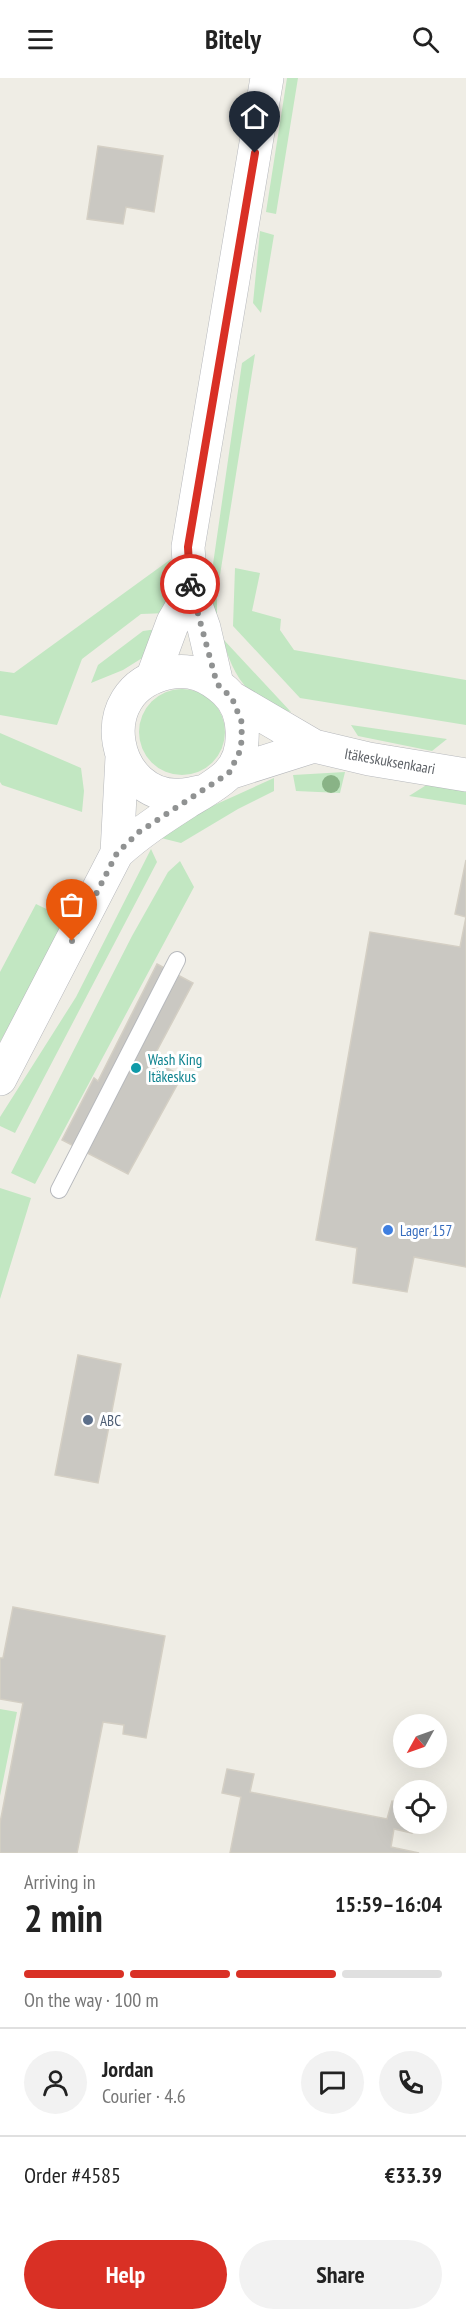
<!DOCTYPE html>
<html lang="en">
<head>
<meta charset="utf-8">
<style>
  :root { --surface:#fff; --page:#f2f2f2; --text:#222; --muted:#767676; --line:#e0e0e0; --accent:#d93025 }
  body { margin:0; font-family:"PT Sans Narrow",sans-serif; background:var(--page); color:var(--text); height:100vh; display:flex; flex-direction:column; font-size:22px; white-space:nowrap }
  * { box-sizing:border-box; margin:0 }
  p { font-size:20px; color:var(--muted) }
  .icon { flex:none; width:33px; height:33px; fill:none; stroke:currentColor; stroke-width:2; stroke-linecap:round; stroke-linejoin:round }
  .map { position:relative; height:1775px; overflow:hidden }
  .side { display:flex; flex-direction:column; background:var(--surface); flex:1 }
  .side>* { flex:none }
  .needle { width:39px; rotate:230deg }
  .fabs { position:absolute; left:393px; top:1636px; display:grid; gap:12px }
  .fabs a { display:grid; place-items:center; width:54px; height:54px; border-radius:50%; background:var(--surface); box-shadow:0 6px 24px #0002; font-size:30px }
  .pin { position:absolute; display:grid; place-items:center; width:51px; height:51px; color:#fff; margin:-62px -26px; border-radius:50% 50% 50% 0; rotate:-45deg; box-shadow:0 0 6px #0007 }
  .pin .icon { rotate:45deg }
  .courier { position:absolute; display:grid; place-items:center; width:60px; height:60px; margin:-30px; border:4px solid #d93025; border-radius:50%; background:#fff; color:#222; box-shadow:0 2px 8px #0007 }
  .head em { font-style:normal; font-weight:600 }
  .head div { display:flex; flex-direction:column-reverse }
  .head { display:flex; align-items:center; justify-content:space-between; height:102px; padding:0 24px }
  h1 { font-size:39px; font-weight:600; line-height:45px }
  .bar { display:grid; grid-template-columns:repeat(4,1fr); gap:9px 6px; align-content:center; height:72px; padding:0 24px }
  .bar i { height:8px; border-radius:4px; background:var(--line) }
  .bar .active { background:var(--accent) }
  .bar p { grid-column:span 4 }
  .line { display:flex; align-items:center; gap:15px; padding:0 24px; border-top:2px solid var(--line) }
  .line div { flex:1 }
  .round { display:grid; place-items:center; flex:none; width:63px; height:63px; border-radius:32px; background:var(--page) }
  .action { display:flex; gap:12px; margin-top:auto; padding:12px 24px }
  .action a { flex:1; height:69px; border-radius:36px; background:var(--accent); color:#fff; font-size:24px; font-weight:600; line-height:69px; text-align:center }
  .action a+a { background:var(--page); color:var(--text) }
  header { display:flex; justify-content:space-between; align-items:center; height:78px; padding:0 24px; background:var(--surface); font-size:27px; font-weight:600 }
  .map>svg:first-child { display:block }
</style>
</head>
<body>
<header><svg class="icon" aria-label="menu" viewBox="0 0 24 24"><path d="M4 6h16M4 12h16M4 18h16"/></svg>Bitely<svg class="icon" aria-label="search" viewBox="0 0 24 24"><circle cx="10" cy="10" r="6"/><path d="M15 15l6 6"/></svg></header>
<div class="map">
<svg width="466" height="1775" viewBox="0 0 466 1775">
  <rect width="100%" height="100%" fill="#efede5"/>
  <path fill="#c2e7c2" d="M287 0H298L276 136 266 134Z
    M260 153 274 157 261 235 253 225Z
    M255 276 217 516V538L209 514 242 285Z
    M171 481 168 535 141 536 82 581 57 647 0 637V593L14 595Z
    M235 490 260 495 252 533 281 541 280 552 294 572 466 602V647L300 620 233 548Z
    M157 551 147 577 123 592 91 605 98 587 143 553Z
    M223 561 291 634C251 625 233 600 223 561Z
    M139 654a43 43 0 1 1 86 0a43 43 0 1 1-86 0Z
    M351 647 447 661 432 673 358 658Z
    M0 655 81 690 84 713 82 734 2 707 0 704Z
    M345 694 340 715 296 713 293 697Z
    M274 700V713L238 731 181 765 161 760 188 739Z
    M428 706 466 713V727L409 718Z
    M151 771 157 784 15 1055 0 1048V1039L76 919Z
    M180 783 194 809 35 1106 11 1095 132 858 168 794Z
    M36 826 67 841 0 964V894Z
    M0 1110 31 1120 0 1221Z
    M0 1631 17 1634 0 1718Z"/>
  <path fill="#cac8c2" stroke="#d4cfc4" stroke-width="1.5" d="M98 68 163 78 154 134 126 129 123 146 87 141Z
    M466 782V1189L414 1179 407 1214 353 1205 357 1170 316 1162 370 854 460 869 466 839 455 836Z
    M157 886 193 905 152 982 182 998 128 1096 62 1062 94 1000 98 1003Z
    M78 1277 121 1286 98 1405 55 1397Z
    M13 1529 165 1558 146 1660 123 1656 124 1647 103 1644 77 1775H0V1745L23 1625 0 1621V1580H3Z
    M227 1691 254 1696 250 1714 387 1741 392 1723 404 1725V1746H414L412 1755 394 1751 391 1769 419 1775H230L241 1719 222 1715Z"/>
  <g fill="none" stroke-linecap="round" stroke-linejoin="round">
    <g stroke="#b6b8bc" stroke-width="18">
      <path id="service" d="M59 1112 177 882"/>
    </g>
    <g stroke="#b6b8bc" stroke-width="34">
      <path id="tertiary" d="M153 598 173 544 191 513
        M217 606 204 550 191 513 188 469 267 0
        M232 620 314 668 369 681 466 697
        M229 695 314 668
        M117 775 122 679
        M0 1001 117 775C139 755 162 740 187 724 200 716 217 707 228 696 248 675 247 633 225 613 208 598 191 590 168 595 88 612 113 723 182 717 190 717 197 714 205 713"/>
    </g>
    <use href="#service" stroke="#fff" stroke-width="16"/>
    <use href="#tertiary" stroke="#fff" stroke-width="33"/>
  </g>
  <circle fill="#89b386" cx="331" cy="706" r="9"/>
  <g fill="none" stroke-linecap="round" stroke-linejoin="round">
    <path stroke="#909292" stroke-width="6" stroke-dasharray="0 10.8" d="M72 863 117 775 139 754 229 695 241 671 242 645 232 620 217 606 190 506"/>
    <path stroke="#d93025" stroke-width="8" d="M190 506 188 469 255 75"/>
  </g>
  <circle fill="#0f9aa8" stroke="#fff" stroke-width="2" cx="136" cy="990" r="6"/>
  <circle fill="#3f7fe0" stroke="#fff" stroke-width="2" cx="388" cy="1152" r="6"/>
  <circle fill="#5c6f8a" stroke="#fff" stroke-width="2" cx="88" cy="1342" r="6"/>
  <g text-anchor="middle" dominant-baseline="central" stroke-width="6" stroke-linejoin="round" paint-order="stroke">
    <g font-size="15" fill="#5d6166" stroke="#fff">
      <text transform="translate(390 683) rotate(10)">Itäkeskuksenkaari</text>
    </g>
    <g font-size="15" fill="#0d838f" stroke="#fff" text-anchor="start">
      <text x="148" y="981">Wash King<tspan x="148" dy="17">Itäkeskus</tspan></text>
    </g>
    <g font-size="15" fill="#366cbe" stroke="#fff" text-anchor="start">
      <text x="400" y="1152">Lager 157</text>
    </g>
    <g font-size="15" fill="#4e5e75" stroke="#fff" text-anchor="start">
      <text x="100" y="1342">ABC</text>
    </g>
  </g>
</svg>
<div class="fabs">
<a><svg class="needle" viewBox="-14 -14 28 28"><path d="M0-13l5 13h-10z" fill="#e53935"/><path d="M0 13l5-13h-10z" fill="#767676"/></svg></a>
<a><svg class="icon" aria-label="locate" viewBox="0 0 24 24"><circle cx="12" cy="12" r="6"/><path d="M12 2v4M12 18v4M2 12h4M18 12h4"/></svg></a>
</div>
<div class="pin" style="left:72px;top:863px;background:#ea580c"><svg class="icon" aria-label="bag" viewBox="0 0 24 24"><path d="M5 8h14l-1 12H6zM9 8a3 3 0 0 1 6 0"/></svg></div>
<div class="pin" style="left:255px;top:75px;background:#1f2937"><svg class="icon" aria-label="home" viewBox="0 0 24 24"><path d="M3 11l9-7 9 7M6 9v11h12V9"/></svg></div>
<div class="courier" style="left:190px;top:506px"><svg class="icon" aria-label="bike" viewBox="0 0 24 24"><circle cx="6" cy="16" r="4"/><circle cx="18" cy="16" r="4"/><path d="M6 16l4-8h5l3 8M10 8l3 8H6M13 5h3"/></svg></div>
</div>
<section class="side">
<div class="head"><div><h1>2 min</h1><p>Arriving in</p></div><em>15:59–16:04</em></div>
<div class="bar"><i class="active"></i><i class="active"></i><i class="active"></i><i></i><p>On the way · 100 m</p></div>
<div class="line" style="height:108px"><a class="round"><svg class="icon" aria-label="person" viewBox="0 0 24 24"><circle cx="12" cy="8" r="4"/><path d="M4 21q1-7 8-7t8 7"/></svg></a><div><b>Jordan</b><p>Courier · 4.6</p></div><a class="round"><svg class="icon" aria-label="chat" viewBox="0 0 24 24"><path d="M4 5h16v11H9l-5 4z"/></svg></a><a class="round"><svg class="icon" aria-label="phone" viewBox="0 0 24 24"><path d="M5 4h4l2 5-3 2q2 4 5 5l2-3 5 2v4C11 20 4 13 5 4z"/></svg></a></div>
<div class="line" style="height:78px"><div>Order #4585</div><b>€33.39</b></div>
<div class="action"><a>Help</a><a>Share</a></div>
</section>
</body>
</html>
